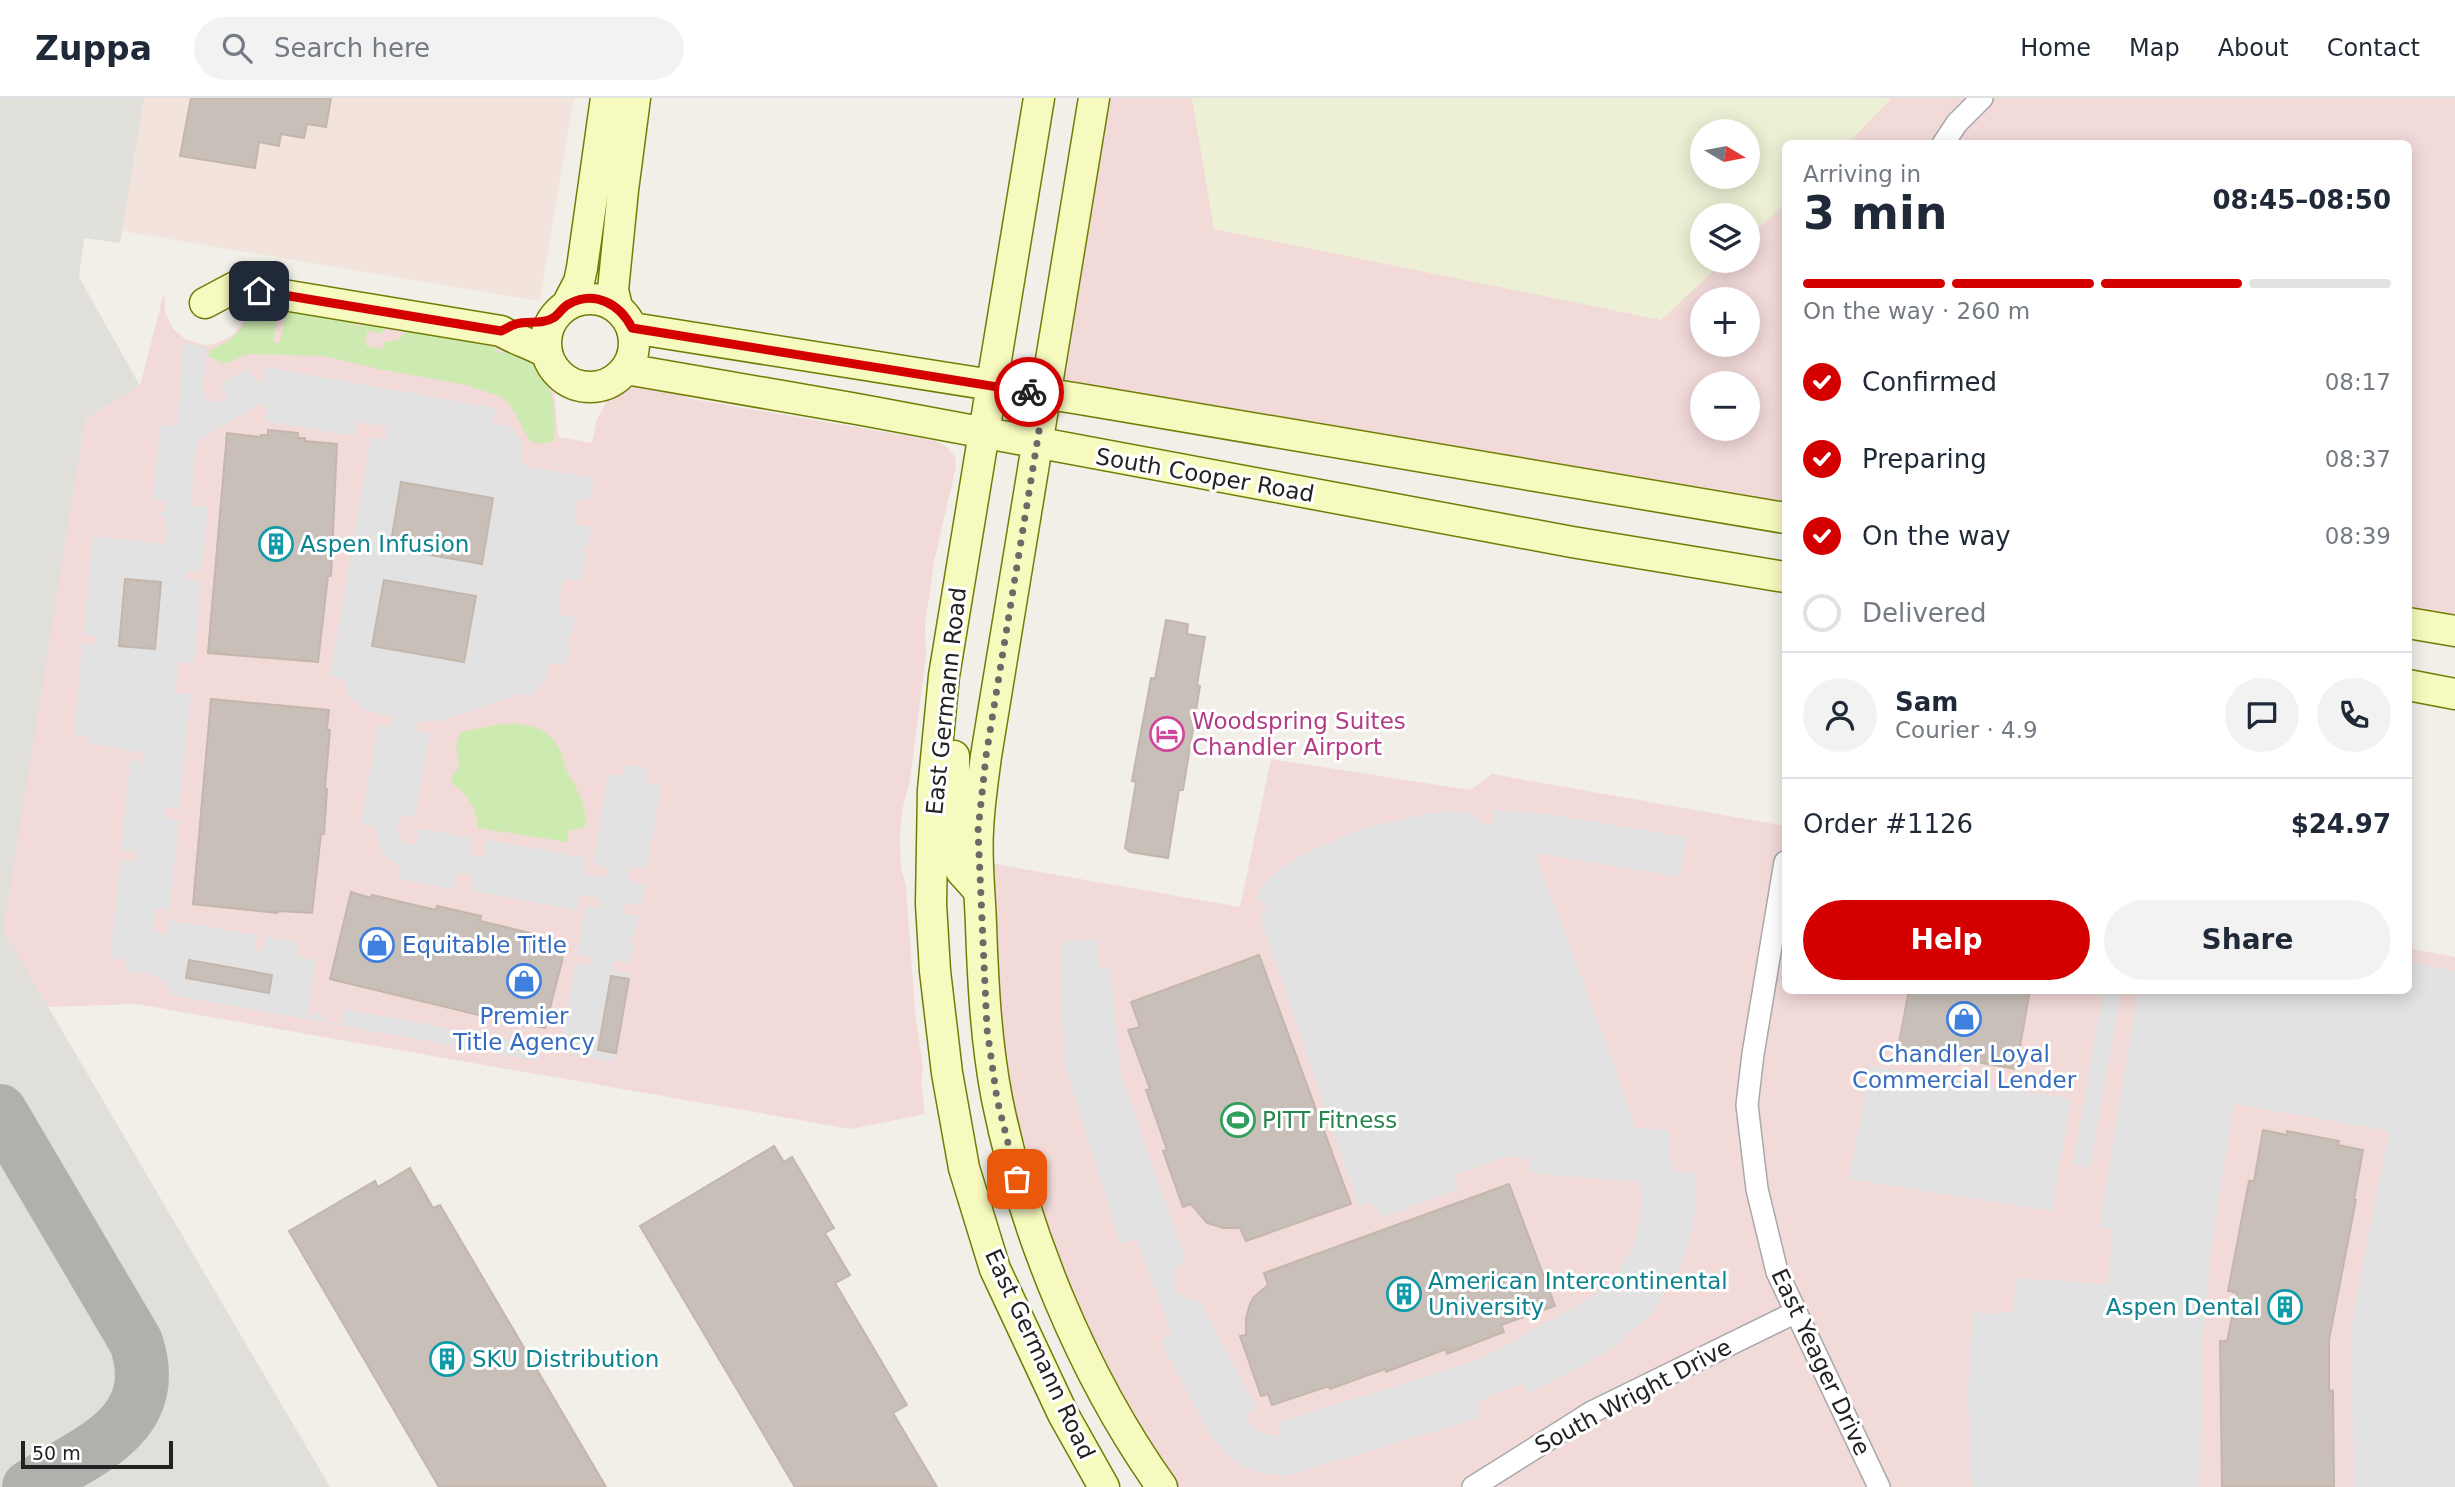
<!DOCTYPE html>
<html lang="en">
<head>
<meta charset="utf-8">
<style>
  :root { --surface:#fff; --page:#f2f2f3; --text:#1f2937; --muted:#747a83; --line:#e0e1e3; --accent:#d40000 }
  body { margin:0; font-family:"DejaVu Sans",sans-serif; background:var(--page); color:var(--text); height:100vh; display:flex; flex-direction:column; font-size:26px; white-space:nowrap }
  * { box-sizing:border-box; margin:0 }
  p { font-size:23px; color:var(--muted) }
  .icon { flex:none; width:38px; height:38px; fill:none; stroke:currentColor; stroke-width:2; stroke-linecap:round; stroke-linejoin:round }
  .map { position:relative; flex:1; overflow:hidden }
  .drawer { position:absolute; left:1782px; top:42px; width:630px; height:854px; display:flex; flex-direction:column; background:var(--surface); border-radius:10px; box-shadow:0 4px 18px #0003 }
  .drawer>* { flex:none }
  .needle { width:46px; rotate:100deg }
  .buttons { position:absolute; left:1690px; top:21px; display:grid; gap:14px }
  .buttons a { display:grid; place-items:center; width:70px; height:70px; border-radius:50%; background:var(--surface); box-shadow:0 4px 18px #0003; font-size:35px }
  .scale { position:absolute; left:21px; bottom:18px; width:152px; box-sizing:border-box; padding-left:7px; border:4px solid #222; border-top:0; font-size:19px; line-height:24px; white-space:nowrap; color:#222; -webkit-text-stroke:5px #fff; paint-order:stroke }
  .pin { position:absolute; display:grid; place-items:center; width:60px; height:60px; color:#fff; margin:-30px; border-radius:14px; box-shadow:0 4px 10px #0006 }
  .courier { position:absolute; display:grid; place-items:center; width:70px; height:70px; margin:-35px; border:5px solid #d40000; border-radius:50%; background:#fff; color:#222; box-shadow:0 2px 9px #0007 }
  .summary em { font-style:normal; font-weight:700 }
  .summary div { display:flex; flex-direction:column-reverse }
  .summary { display:flex; align-items:center; justify-content:space-between; height:119px; padding:0 21px }
  h1 { font-size:46px; font-weight:700; line-height:52px }
  .bar { display:grid; grid-template-columns:repeat(4,1fr); gap:10px 7px; align-content:center; height:84px; padding:0 21px }
  .bar i { height:9px; border-radius:5px; background:var(--line) }
  .bar .selected { background:var(--accent) }
  .bar p { grid-column:span 4 }
  .line { display:flex; align-items:center; gap:18px; padding:0 21px; border-top:2px solid var(--line) }
  .line div { flex:1 }
  .round { display:grid; place-items:center; flex:none; width:74px; height:74px; border-radius:37px; background:var(--page) }
  ol { padding:0 21px; list-style:none }
  li { display:flex; align-items:center; gap:21px; height:77px }
  li p { margin-inline-start:auto }
  li .icon { padding:7px; border-radius:50%; background:var(--accent); color:#fff; stroke-width:4 }
  li:last-child { color:var(--muted) }
  li i { width:38px; height:38px; border:4px solid var(--line); border-radius:50% }
  .action { display:flex; gap:14px; margin-top:auto; padding:14px 21px }
  .action a { flex:1; height:80px; border-radius:42px; background:var(--accent); color:#fff; font-size:28px; font-weight:700; line-height:80px; text-align:center }
  .action a+a { background:var(--page); color:var(--text) }
  header { display:flex; align-items:center; gap:42px; box-sizing:border-box; height:98px; padding:0 35px; background:var(--surface); border-bottom:2px solid var(--line) }
  header strong { font-size:33px }
  nav { display:flex; gap:38px; margin-inline-start:auto; font-size:24px }
  .search { width:490px; height:63px; background:var(--page); display:flex; align-items:center; gap:18px; box-sizing:border-box; padding:0 24px; border-radius:38px; color:var(--muted); font-size:26px }
  .map>svg:first-child { display:block }
</style>
</head>
<body>
<header>
<strong>Zuppa</strong>
<div class="search"><svg class="icon" aria-label="search" viewBox="0 0 24 24"><circle cx="10" cy="10" r="6"/><path d="M15 15l6 6"/></svg>Search here</div>
<nav><a>Home</a><a>Map</a><a>About</a><a>Contact</a></nav>
</header>
<div class="map">
<svg width="2455" height="1389" viewBox="0 0 2455 1389">
  <rect width="100%" height="100%" fill="#f2efe9"/>
  <path fill="#f2dad9" fill-rule="evenodd" d="M1094 0H2455V531L2408 523V46H1785V419L1045 296ZM1703 33H1748V79H1703ZM1703 117H1748V163H1703ZM1703 201H1748V247H1703ZM1703 285H1748V331H1703Z
    M164 194 165 214 173 231 185 241 205 247 215 246 233 237 250 215 264 207 514 251 532 258 544 272 554 291 558 339 592 345 597 321 609 299 626 289 642 286 670 292 692 301 936 343 947 349 955 359 956 368 934 464 925 527 926 558 910 682 902 713 900 737 901 770 906 788 915 913 923 970 921 983 925 1016 851 1031 136 906 48 909 2 832 85 321 140 288Z
    M1271 661 1470 692 1492 676 1785 728V892H2408V850L2455 859V1389H1162L1017 1081 978 763 1240 809Z"/>
  <path fill="#f3e3dd" d="M144 0H574L540 203 122 133Z"/>
  <path fill="#e1dfda" d="M0 0H144L120 145 84 140 79 179 140 288 85 321 3 832 330 1389H0Z"/>
  <path fill="#eef0d5" fill-rule="evenodd" d="M1192 0H1892L1848 45 1785 46V106L1748 140V117H1703V163H1724L1661 222 1214 131ZM1703 33H1748V79H1703Z"/>
  <path fill="#cdebb0" d="M265 209 279 213 273 244 280 245 286 214 290 213 354 224 358 229 365 226 384 229 383 235 367 233 365 248 382 251 384 244 398 242 407 233 495 249 499 255C508 254 510 255 519 259 554 274 556 308 554 342L544 346 532 344C520 331 518 313 504 301 495 294 478 293 467 287L379 271 324 258 248 256 224 266 208 258 211 251C233 245 239 231 253 216H259L261 210Z
    M501 626C525 625 552 629 561 655 564 664 566 673 571 681 580 697 587 710 585 729L569 732 567 744 478 730C477 711 468 696 452 686V679L459 669 456 646 461 634Z"/>
  <path fill="#e2e2e2" d="M183 244 207 250 203 292 207 301 213 304 222 303 227 299 220 286 248 270 254 281 261 285 266 269 495 310 493 326 509 328 520 339 523 352 521 364 524 368 594 380 590 401 578 402 574 423 576 426 591 429 588 447 583 452 586 458 581 484 567 481 563 484 558 512 561 517 575 519 572 538 567 542 570 547 567 566 549 565 548 578 534 597 520 596 440 623 418 624 415 631 417 634 430 636 415 718H400L397 733 401 742 412 747 416 744 419 730 471 740 470 756 483 759 487 742 566 756 569 759 572 757 585 759 584 776 603 779 608 775 606 770 593 766 608 676 623 678 627 666 647 670 646 684 661 687 658 710 653 714 656 720 652 744 648 748 650 752 647 771 631 769 628 777 631 783 646 787 642 807 626 805 621 809 624 815 639 818 635 837 630 841 634 846 630 865 616 863 612 867 614 873 629 876 615 964 559 954 575 866 589 868 593 863 590 858 577 856 585 808 600 810 602 805 598 800 580 797 577 812 471 793 473 778 460 775 456 778 453 791 398 781 400 767 387 760 382 754 378 743 376 730 361 726 378 627 390 629 393 619 364 612 349 598 344 582 330 578 371 339 386 340 387 333 384 328 358 324 354 338 265 323 267 309 260 306 198 342V352L195 354 191 407 208 409 202 473 189 472 186 475 187 481 201 483 194 565 179 564 175 592 178 595 191 596 179 711 166 710 163 713 166 720 179 722 170 812 156 811 154 832 160 836H165L169 822 257 837 255 850 259 854 263 852 266 839 298 844 297 859 316 862 307 918 321 915 325 923 341 926 344 911 540 947 538 963 172 897 162 883 151 876 126 874 125 862 110 860 120 762 134 763 137 759 135 754 121 752 130 662 143 664 145 658 143 655 89 645 87 638 74 637 82 546 96 547 99 541 96 538 83 537 93 438 163 446 166 443 167 431 164 427 168 422 160 417 168 404 153 401 160 327 174 328 177 326Z
    M1494 712 1549 716 1687 739 1680 779 1535 755 1604 939 1635 1030 1670 1032 1669 1056 1675 1075 1694 1074 1696 1100 1693 1130 1682 1166 1651 1217 1606 1255 1528 1296 1522 1285 1477 1304 1481 1319 1297 1375 1283 1378 1268 1376 1243 1369 1224 1354 1209 1335 1160 1242 1172 1236 1136 1142 1120 1146 1065 968 1061 910V844L1098 841 1099 871 1111 870 1120 973 1185 1161 1176 1171 1174 1182 1176 1192 1184 1199 1200 1203 1257 1311 1245 1318 1249 1326 1258 1334 1282 1339 1278 1324 1466 1266 1496 1253 1593 1198 1614 1179 1633 1150 1640 1121 1642 1091 1638 1084 1530 1075V1061L1504 1059 1455 1077 1458 1091 1381 1120 1377 1110 1369 1105 1359 1109 1260 820 1267 807 1256 802 1259 793 1272 777 1301 757 1363 730 1431 715 1452 713 1475 716 1478 724 1494 726Z
    M2408 864 2455 873V1389H2353L2352 1223 2389 1033 2234 1006 2211 1152 2202 1250 2200 1389H1971L1968 1294 1972 1214 1989 1216 2013 1214 2016 1180 2108 1186 2113 1131 2099 1129 2138 893 2408 892Z
    M2103 893H2121L2090 1070 2073 1067Z
    M1870 968 2071 1001 2052 1113 1849 1081Z"/>
  <g fill="none" stroke-linecap="round" stroke-linejoin="round">
    <path stroke="#b1b0ac" stroke-width="54" d="M0 1013 136 1244C164 1328 87 1353 29 1389"/>
  </g>
  <path fill="#c7bfb8" stroke="#c4b6ab" stroke-width="2" d="M191 0H331L326 29 307 26 304 40 281 36 279 48 259 44 255 70 180 58Z
    M268 332 298 335V340H305V343L337 346 331 478H328L318 564 208 555 227 335 261 339V337H268Z
    M401 384 493 400 482 466 390 450Z
    M125 481 161 484 155 551 119 548Z
    M384 482 476 498 464 564 372 548Z
    M1166 522 1188 526 1187 536 1205 539 1197 587 1200 588 1183 692H1179L1168 760 1130 754 1125 750 1136 684 1132 683 1151 580 1155 581Z
    M211 601 329 612 327 631 330 632 325 690 327 691 324 736H321L312 815 278 813 277 815 193 806Z
    M351 794 371 800 372 797 436 812 437 808 481 818 480 823 564 843 562 863 545 930 525 926 524 928 330 881Z
    M1259 857 1351 1106 1246 1143 1240 1130H1223L1207 1125 1191 1106 1183 1109 1163 1053 1167 1052 1146 992 1150 991 1128 932 1140 929 1131 904Z
    M189 862 272 877 269 895 186 880Z
    M611 878 629 881 616 955 598 952Z
    M1909 892H2030L2016 971 1898 950Z
    M2263 1032 2287 1037V1033L2339 1043 2338 1047 2363 1052 2354 1102H2356L2329 1242V1292L2333 1293 2334 1389H2222L2220 1243H2227L2237 1195 2228 1193 2249 1083H2254Z
    M774 1048 784 1064 792 1059 834 1130 825 1135 850 1177 835 1185 907 1307 893 1315 937 1389H795L640 1128Z
    M410 1070 433 1110 440 1107 606 1389H439L289 1133 375 1083 378 1089Z
    M1509 1086 1555 1208 1501 1227 1504 1234 1447 1256 1446 1251 1386 1274 1385 1271 1330 1291 1329 1288 1272 1307 1268 1296 1261 1298 1240 1238 1246 1237V1221L1250 1206 1254 1199 1268 1187 1264 1175Z"/>
  <g fill="none" stroke-linecap="round" stroke-linejoin="round">
    <g stroke="#a9a9a9" stroke-width="24">
      <path id="street" d="M1943 46 1957 25 1982 0
        M1785 764 1753 956 1747 1007 1757 1091 1777 1174 1879 1389
        M1473 1389 1592 1314 1796 1214"/>
    </g>
    <g stroke="#707d05" stroke-width="33">
      <path id="secondary" d="M1039 0 944 578 933 692 931 806 935 873 947 975 964 1070 995 1171 1063 1316 1104 1389
        M1094 0 986 658C983 682 979 707 978 732 976 763 980 795 981 827 983 885 986 944 997 1001 1024 1135 1083 1278 1162 1389
        M546 245a44 44 0 1 1 88 0a44 44 0 1 1-88 0Z
        M205 205 235 189 501 233C516 242 532 246 547 255
        M567 207 579 184 582 170 606 0
        M617 209 613 192 623 92 635 0
        M632 230 1080 301 1785 420
        M626 271 857 311 1572 444 1785 479
        M2408 525 2455 533
        M2408 587 2455 596
        M954 658V751L961 773 979 793"/>
    </g>
    <use href="#street" stroke="#fff" stroke-width="21"/>
    <use href="#secondary" stroke="#f7fabf" stroke-width="30"/>
  </g>
  <g fill="none" stroke-linecap="round" stroke-linejoin="round">
    <path stroke="#6b6a68" stroke-width="7" stroke-dasharray="0 12.6" d="M1017 1081 997 1001 987 931 978 733 986 658 1045 296 1029 294"/>
    <path stroke="#d40000" stroke-width="9" d="M259 193 501 233C506 231 511 227 516 226 527 222 542 227 553 220 559 217 562 209 569 206 595 192 620 206 632 230L1029 294"/>
  </g>
  <defs>
    <g id="building-ring" transform="scale(1.75)"><circle r="9.5" fill="#fff" stroke="#0f9aa8" stroke-width="1.5"/><path d="M-4-6H4V6H1V3H-1V6H-4ZM-2.5-4.3h1.7v1.8h-1.7ZM.8-4.3h1.7v1.8H.8ZM-2.5-1h1.7V.8h-1.7ZM.8-1h1.7V.8H.8Z" fill="#0f9aa8"/></g>
    <g id="hotel-ring" transform="scale(1.75)"><circle r="9.5" fill="#fff" stroke="#d1479c" stroke-width="1.5"/><path d="M-6-4.5h1.5V1H6V5H4.5V3h-9V5H-6ZM-4 0a1.8 1.8 0 1 1 3.6 0ZM.5 0V-2.5h3Q6-2.5 6 0Z" fill="#d1479c"/></g>
    <g id="shop-ring" transform="scale(1.75)"><circle r="9.5" fill="#fff" stroke="#3f7fe0" stroke-width="1.5"/><path d="M-5-2.5h2.3a2.7 3.5 0 0 1 5.4 0H5L5.5 6h-11ZM-1.5-2.5h3a1.5 2.3 0 0 0-3 0Z" fill="#3f7fe0"/></g>
    <g id="stadium-ring" transform="scale(1.75)"><circle r="9.5" fill="#fff" stroke="#2e9e5b" stroke-width="1.5"/><path d="M0-5a6.5 5 0 1 0 0 10a6.5 5 0 1 0 0-10ZM-3.5-1.8h7v3.6h-7Z" fill="#2e9e5b"/></g>
  </defs>
  <g fill-rule="evenodd">
    <use href="#building-ring" x="276" y="446"/>
    <use href="#hotel-ring" x="1167" y="636"/>
    <use href="#shop-ring" x="377" y="847"/>
    <use href="#shop-ring" x="524" y="883"/>
    <use href="#shop-ring" x="1964" y="921"/>
    <use href="#stadium-ring" x="1238" y="1022"/>
    <use href="#building-ring" x="1404" y="1196"/>
    <use href="#building-ring" x="2285" y="1209"/>
    <use href="#building-ring" x="447" y="1261"/>
  </g>
  <g text-anchor="middle" dominant-baseline="central" stroke-width="6" stroke-linejoin="round" paint-order="stroke">
    <g font-size="23" fill="#222" stroke="#fff">
      <text transform="translate(1205 377) rotate(10)">South Cooper Road</text>
      <text transform="translate(946 603) rotate(-84)">East Germann Road</text>
      <text transform="translate(1040 1256) rotate(65)">East Germann Road</text>
      <text transform="translate(1821 1264) rotate(65)">East Yeager Drive</text>
      <text transform="translate(1633 1298) rotate(-28)">South Wright Drive</text>
    </g>
    <g font-size="23" fill="#0d838f" stroke="#fff" text-anchor="start">
      <text x="300" y="446">Aspen Infusion</text>
      <text x="1428" y="1183">American Intercontinental<tspan x="1428" dy="26">University</tspan></text>
      <text x="2260" y="1209" text-anchor="end">Aspen Dental</text>
      <text x="472" y="1261">SKU Distribution</text>
    </g>
    <g font-size="23" fill="#b23c85" stroke="#fff" text-anchor="start">
      <text x="1192" y="623">Woodspring Suites<tspan x="1192" dy="26">Chandler Airport</tspan></text>
    </g>
    <g font-size="23" fill="#366cbe" stroke="#fff">
      <text x="402" y="847" text-anchor="start">Equitable Title</text>
      <text x="524" y="918">Premier<tspan x="524" dy="26">Title Agency</tspan></text>
      <text x="1964" y="956">Chandler Loyal<tspan x="1964" dy="26">Commercial Lender</tspan></text>
    </g>
    <g font-size="23" fill="#27864d" stroke="#fff" text-anchor="start">
      <text x="1262" y="1022">PITT Fitness</text>
    </g>
  </g>
</svg>
<div class="buttons">
<a><svg class="needle" viewBox="-14 -14 28 28"><path d="M0-13l5 13h-10z" fill="#e53935"/><path d="M0 13l5-13h-10z" fill="#747a83"/></svg></a>
<a><svg class="icon" aria-label="layers" viewBox="0 0 24 24"><path d="M12 4l9 5-9 5-9-5zM3 14l9 5 9-5"/></svg></a>
<a>+</a>
<a>−</a>
</div>
<div class="scale">50 m</div>
<div class="pin" style="left:1017px;top:1081px;background:#ea580c"><svg class="icon" aria-label="bag" viewBox="0 0 24 24"><path d="M5 8h14l-1 12H6zM9 8a3 3 0 0 1 6 0"/></svg></div>
<div class="pin" style="left:259px;top:193px;background:#1f2937"><svg class="icon" aria-label="home" viewBox="0 0 24 24"><path d="M3 11l9-7 9 7M6 9v11h12V9"/></svg></div>
<div class="courier" style="left:1029px;top:294px"><svg class="icon" aria-label="bike" viewBox="0 0 24 24"><circle cx="6" cy="16" r="4"/><circle cx="18" cy="16" r="4"/><path d="M6 16l4-8h5l3 8M10 8l3 8H6M13 5h3"/></svg></div>
<section class="drawer">
<div class="summary"><div><h1>3 min</h1><p>Arriving in</p></div><em>08:45–08:50</em></div>
<div class="bar"><i class="selected"></i><i class="selected"></i><i class="selected"></i><i></i><p>On the way · 260 m</p></div>
<ol>
<li><svg class="icon" aria-label="check" viewBox="0 0 24 24"><path d="M5 12l5 5 9-10"/></svg>Confirmed<p>08:17</p></li>
<li><svg class="icon" aria-label="check" viewBox="0 0 24 24"><path d="M5 12l5 5 9-10"/></svg>Preparing<p>08:37</p></li>
<li><svg class="icon" aria-label="check" viewBox="0 0 24 24"><path d="M5 12l5 5 9-10"/></svg>On the way<p>08:39</p></li>
<li><i></i>Delivered</li>
</ol>
<div class="line" style="height:126px"><a class="round"><svg class="icon" aria-label="person" viewBox="0 0 24 24"><circle cx="12" cy="8" r="4"/><path d="M4 21q1-7 8-7t8 7"/></svg></a><div><b>Sam</b><p>Courier · 4.9</p></div><a class="round"><svg class="icon" aria-label="chat" viewBox="0 0 24 24"><path d="M4 5h16v11H9l-5 4z"/></svg></a><a class="round"><svg class="icon" aria-label="phone" viewBox="0 0 24 24"><path d="M5 4h4l2 5-3 2q2 4 5 5l2-3 5 2v4C11 20 4 13 5 4z"/></svg></a></div>
<div class="line" style="height:91px"><div>Order #1126</div><b>$24.97</b></div>
<div class="action"><a>Help</a><a>Share</a></div>
</section>
</div>
</body>
</html>
